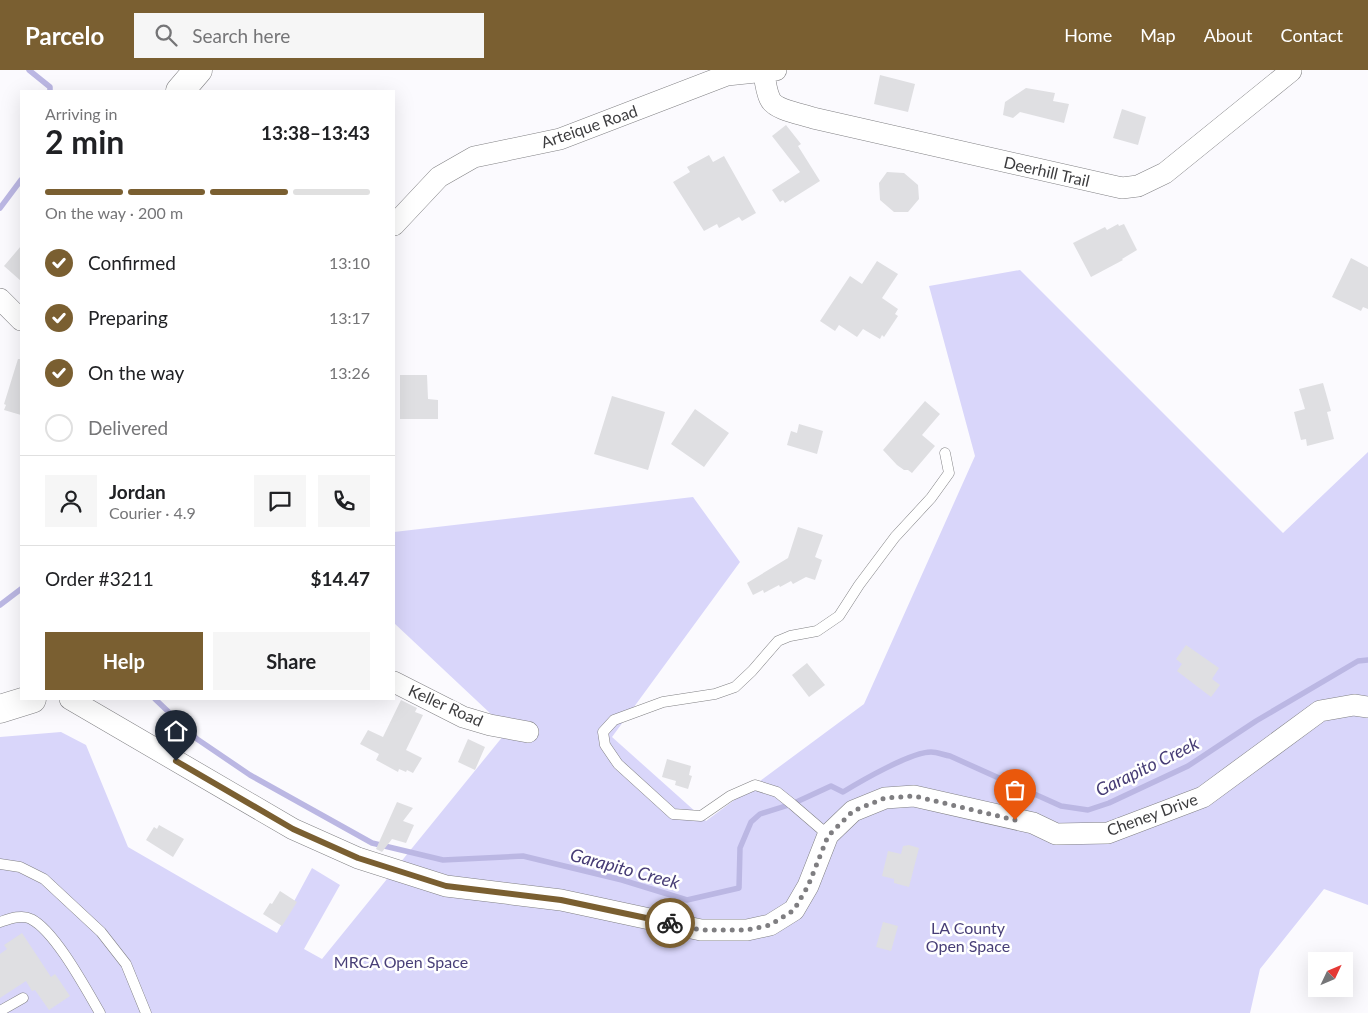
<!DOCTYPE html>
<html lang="en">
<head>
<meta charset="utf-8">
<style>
  :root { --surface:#fff; --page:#f6f6f6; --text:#202124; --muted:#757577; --line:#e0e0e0; --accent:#7a5f31 }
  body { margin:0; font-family:Lato,sans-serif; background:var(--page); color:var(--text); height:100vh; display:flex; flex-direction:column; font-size:19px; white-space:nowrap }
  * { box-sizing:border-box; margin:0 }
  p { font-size:16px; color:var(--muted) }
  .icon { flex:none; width:28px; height:28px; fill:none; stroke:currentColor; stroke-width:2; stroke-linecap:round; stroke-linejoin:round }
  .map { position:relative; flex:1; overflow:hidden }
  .side { position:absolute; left:20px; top:20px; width:375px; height:610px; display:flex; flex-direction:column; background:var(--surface); border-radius:0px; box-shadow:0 5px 20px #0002 }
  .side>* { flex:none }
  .needle { width:32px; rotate:46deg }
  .controls { position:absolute; left:1308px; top:882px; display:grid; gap:10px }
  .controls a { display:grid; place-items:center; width:45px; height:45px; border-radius:0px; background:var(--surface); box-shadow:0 5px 20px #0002; font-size:25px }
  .pin { position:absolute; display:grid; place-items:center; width:42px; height:42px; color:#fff; margin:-51px -21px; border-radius:50% 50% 50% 0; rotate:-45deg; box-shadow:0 0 5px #0007 }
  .pin .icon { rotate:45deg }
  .courier { position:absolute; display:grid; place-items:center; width:50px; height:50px; margin:-25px; border:4px solid #7a5f31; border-radius:50%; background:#fff; color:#222; box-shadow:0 1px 6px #0007 }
  .head em { font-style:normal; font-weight:700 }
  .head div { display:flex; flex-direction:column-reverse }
  .head { display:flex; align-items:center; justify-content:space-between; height:85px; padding:0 25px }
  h1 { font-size:32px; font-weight:700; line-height:38px }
  .bar { display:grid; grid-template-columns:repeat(4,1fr); gap:8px 5px; align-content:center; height:60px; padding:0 25px }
  .bar i { height:6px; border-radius:4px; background:var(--line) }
  .bar .on { background:var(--accent) }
  .bar p { grid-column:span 4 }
  .line { display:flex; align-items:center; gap:12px; padding:0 25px; border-top:1px solid var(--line) }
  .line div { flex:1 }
  .round { display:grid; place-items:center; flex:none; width:52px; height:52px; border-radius:0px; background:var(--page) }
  ol { padding:0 25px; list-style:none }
  li { display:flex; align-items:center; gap:15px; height:55px }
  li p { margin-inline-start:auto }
  li .icon { padding:5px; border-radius:50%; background:var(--accent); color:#fff; stroke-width:4 }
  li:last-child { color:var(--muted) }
  li i { width:28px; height:28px; border:2px solid var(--line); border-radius:50% }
  .primary-button { display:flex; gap:10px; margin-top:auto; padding:10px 25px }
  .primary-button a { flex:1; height:58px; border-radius:0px; background:var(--accent); color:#fff; font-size:20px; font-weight:700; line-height:58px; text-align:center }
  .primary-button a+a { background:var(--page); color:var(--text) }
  header { display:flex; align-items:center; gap:30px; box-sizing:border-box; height:70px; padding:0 25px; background:var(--accent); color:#fff }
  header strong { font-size:24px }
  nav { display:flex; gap:28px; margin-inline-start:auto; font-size:18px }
  .search { width:350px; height:45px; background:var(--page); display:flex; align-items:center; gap:12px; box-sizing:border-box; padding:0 18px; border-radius:0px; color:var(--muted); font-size:19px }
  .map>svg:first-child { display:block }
</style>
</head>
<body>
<header>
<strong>Parcelo</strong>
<div class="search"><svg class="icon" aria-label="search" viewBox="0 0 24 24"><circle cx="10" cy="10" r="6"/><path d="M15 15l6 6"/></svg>Search here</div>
<nav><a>Home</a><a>Map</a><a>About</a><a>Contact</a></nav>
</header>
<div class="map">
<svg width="1368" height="943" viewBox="0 0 1368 943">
  <rect width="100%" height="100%" fill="#fbfafe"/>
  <path fill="#d9d6fa" d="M1020 200 1283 463 1368 382V835L1324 819 1260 899 1250 943H0V667L61 662 86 675 128 777 277 863 312 798 340 815 304 879 322 889 508 660 394 553V462L693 427 740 492 612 667 706 751 864 634 975 386 929 216Z"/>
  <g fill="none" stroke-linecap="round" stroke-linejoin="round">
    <path stroke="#bbb7e3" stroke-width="5.5" d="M29 0 50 17V21
      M0 138 21 110
      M0 535 21 519
      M155 629 197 669 250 705 372 773 443 790 523 786 622 810 687 830 739 818 740 778 751 752 760 744 792 734 831 716 843 722C861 711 911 682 931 682 937 682 944 685 950 686L1061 736 1088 740 1109 733 1188 696 1256 651 1358 591 1368 590"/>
  </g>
  <path fill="#dfdfe2" d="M880 5 915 14 908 42 874 34Z
    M1026 18 1055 23 1053 31 1069 34 1064 53 1020 42 1013 48 1003 45 1005 32Z
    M1122 39 1146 47 1138 75 1113 68Z
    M786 55 801 74 798 76 820 111 785 133 783 130 780 132 772 120 800 102 772 66Z
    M709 85 713 92 724 86 756 143 742 151 739 147 719 158 717 154 704 161 673 112 690 102 687 97Z
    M887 102 904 103 918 115 919 129 908 142H894L880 130 879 113Z
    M1118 154 1119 156 1124 154 1137 180 1122 189 1123 190 1091 207 1073 173 1105 157 1107 160Z
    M21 176V211L4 196Z
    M1351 188 1368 197V239L1363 237 1361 241 1332 227Z
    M877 191 898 204 882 228 898 239 895 244 898 246 884 267 882 265 880 269 863 259 857 267 839 255 835 261 820 251 850 206 862 214Z
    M18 289H21V345L4 340 6 335 4 334Z
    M400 305H427L428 329 438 330V349H400Z
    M1323 313 1331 341 1327 342 1334 369 1307 376 1306 369 1301 370 1294 342 1305 339 1299 319Z
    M612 326 665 342 648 400 594 384Z
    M925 331 940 344 922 365 935 376 912 403 908 400H904L897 395 883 380Z
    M695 339 729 363 704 397 671 374Z
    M799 354 823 361 817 384 787 375 791 361 797 363Z
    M798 457 823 465 815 487 822 490 815 510 806 507 793 514 791 511 780 517 779 515 764 523 763 520 753 525 747 513 788 488Z
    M1186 575 1219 598 1212 609 1220 615 1211 627 1177 601 1182 594 1176 589Z
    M807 593 825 615 809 627 792 605Z
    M401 630 417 638 415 642 423 645 406 680 422 688 413 703 407 700 406 702 399 699 398 702 376 690 379 684 360 674 368 660 383 667Z
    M468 669 485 677 475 700 458 692Z
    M667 689 691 696 689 705 692 706 688 719 675 715 676 711 662 707Z
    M397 732 413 738 403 751 414 755 406 773 392 769 382 782 376 779Z
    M159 755 184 769 173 787 146 770 154 757 157 759Z
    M909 775 919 778 909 817 894 813V809L882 806 888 781 901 784 903 776Z
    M280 821 297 832 282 856 263 844 270 833 272 834Z
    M883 852 898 856 891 881 876 877Z
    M22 863 51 907 55 904 70 926 49 940 35 920 32 921 26 911 0 928V884L7 879 4 875Z"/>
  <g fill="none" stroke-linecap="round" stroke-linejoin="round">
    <g stroke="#818184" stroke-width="11">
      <path id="service" d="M828 765 792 734 777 722 755 715 730 726 701 746 673 744 618 694 605 675 603 662 614 650 663 632 715 624 735 617 752 601 778 571 790 566 817 561 839 546 859 515 895 467 931 428 949 403 945 383
        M0 794 20 797 44 809 101 862 126 894 146 943
        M0 852C9 849 22 844 31 849 55 861 86 919 100 943
        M0 941 23 928"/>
    </g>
    <g stroke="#818184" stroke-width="22">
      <path id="minor" d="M764 2C765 10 766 21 770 29 775 40 802 44 813 48L1122 118 1138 116 1165 103 1291 1
        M394 155 439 107 474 87 560 69 727 5 776 0
        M0 229 21 250
        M394 612 463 647 490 655 528 662
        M70 629 293 759 358 788 446 816 561 830 701 860H747L770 855 794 840 808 816 828 765 853 741 885 728 914 726 1033 753 1056 764 1108 763 1203 727 1320 641 1354 635 1368 637"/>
    </g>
    <g stroke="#818184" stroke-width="29">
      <path id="primary" d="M180 21 198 0
        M0 639 32 629"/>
    </g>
    <use href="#service" stroke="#fff" stroke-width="10"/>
    <use href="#minor" stroke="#fff" stroke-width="21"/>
    <use href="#primary" stroke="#fff" stroke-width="28"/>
  </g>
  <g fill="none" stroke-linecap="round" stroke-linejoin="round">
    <path stroke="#7f7e81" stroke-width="5" stroke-dasharray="0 9" d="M670 853 701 860H747L770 855 794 840 808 816 828 766 853 741 885 728 914 726 1015 750"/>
    <path stroke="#7a5f31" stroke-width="6" d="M176 691 293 759 358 788 446 816 561 830 670 853"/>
  </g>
  <g text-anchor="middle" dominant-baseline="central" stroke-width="5" stroke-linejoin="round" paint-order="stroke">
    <g font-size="16" fill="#3c3c3e" stroke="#fff">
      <text transform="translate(589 56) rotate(-19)">Arteique Road</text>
      <text transform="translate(1047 101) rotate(13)">Deerhill Trail</text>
      <text transform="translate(446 635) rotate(24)">Keller Road</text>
      <text transform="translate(1152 744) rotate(-20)">Cheney Drive</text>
    </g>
    <g font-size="16" fill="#483f77" stroke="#fff">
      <text x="968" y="857">LA County<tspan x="968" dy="18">Open Space</tspan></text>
      <text x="401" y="891">MRCA Open Space</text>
    </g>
    <g font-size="18" font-style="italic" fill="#463c75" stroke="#fff">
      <text transform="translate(1147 696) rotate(-26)">Garapito Creek</text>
      <text transform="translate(625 798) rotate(15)">Garapito Creek</text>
    </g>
  </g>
</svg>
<div class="controls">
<a><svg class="needle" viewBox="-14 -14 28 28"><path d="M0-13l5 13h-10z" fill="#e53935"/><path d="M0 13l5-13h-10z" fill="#757577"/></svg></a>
</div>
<div class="pin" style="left:1015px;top:750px;background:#ea580c"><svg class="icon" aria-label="bag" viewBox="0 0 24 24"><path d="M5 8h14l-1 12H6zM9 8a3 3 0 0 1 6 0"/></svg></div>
<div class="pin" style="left:176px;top:691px;background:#1f2937"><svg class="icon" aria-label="home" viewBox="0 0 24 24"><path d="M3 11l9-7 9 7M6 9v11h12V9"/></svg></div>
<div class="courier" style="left:670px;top:853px"><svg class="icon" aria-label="bike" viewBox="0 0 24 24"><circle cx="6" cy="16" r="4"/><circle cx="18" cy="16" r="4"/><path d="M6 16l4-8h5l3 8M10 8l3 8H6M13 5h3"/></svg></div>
<section class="side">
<div class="head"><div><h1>2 min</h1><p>Arriving in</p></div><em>13:38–13:43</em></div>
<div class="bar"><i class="on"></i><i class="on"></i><i class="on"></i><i></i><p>On the way · 200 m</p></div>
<ol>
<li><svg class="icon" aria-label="check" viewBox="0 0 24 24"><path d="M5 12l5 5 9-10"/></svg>Confirmed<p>13:10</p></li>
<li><svg class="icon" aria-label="check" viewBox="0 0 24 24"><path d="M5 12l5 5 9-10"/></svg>Preparing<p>13:17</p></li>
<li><svg class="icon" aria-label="check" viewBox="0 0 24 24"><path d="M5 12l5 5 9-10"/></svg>On the way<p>13:26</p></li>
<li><i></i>Delivered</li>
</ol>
<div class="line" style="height:90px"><a class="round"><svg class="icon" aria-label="person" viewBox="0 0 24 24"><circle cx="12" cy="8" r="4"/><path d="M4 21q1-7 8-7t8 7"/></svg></a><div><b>Jordan</b><p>Courier · 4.9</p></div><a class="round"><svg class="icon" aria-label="chat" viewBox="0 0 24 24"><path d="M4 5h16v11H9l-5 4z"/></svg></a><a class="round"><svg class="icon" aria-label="phone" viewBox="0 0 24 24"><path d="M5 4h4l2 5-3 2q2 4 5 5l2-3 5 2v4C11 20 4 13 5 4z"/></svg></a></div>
<div class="line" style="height:65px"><div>Order #3211</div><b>$14.47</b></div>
<div class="primary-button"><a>Help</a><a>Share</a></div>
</section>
</div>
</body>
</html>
